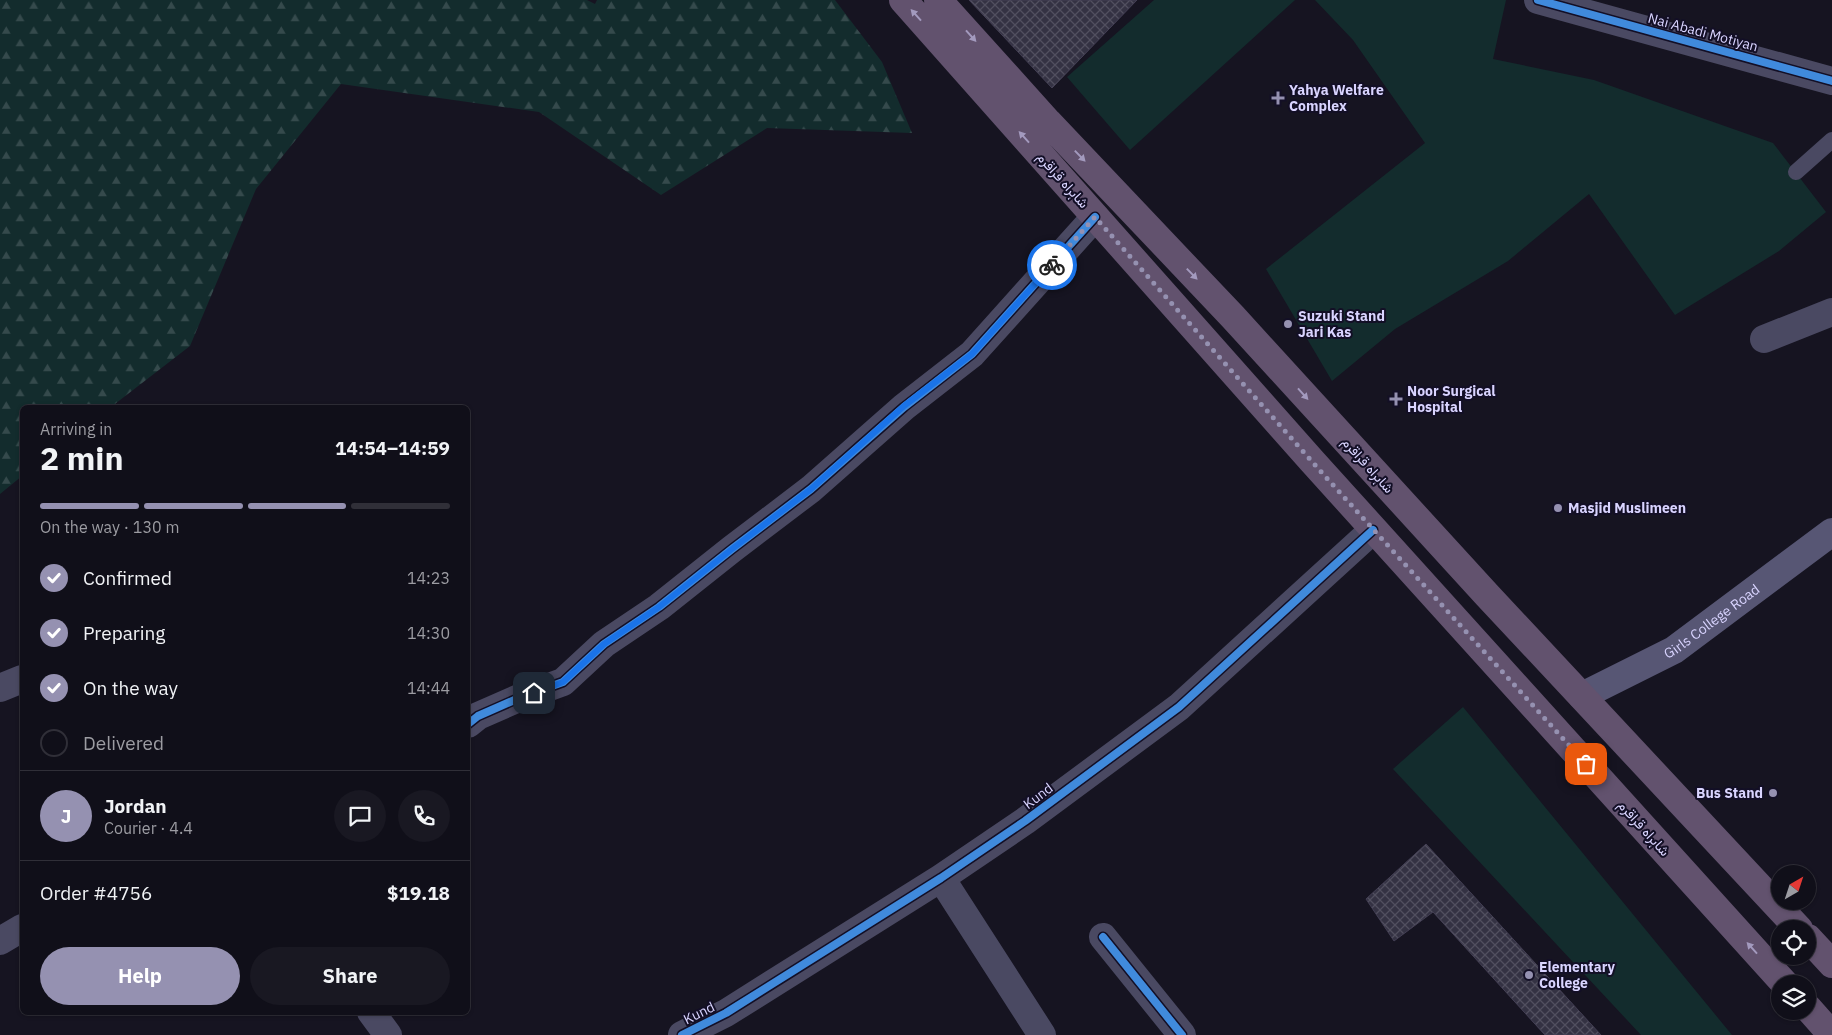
<!DOCTYPE html>
<html lang="en">
<head>
<meta charset="utf-8">
<style>
  :root { --surface:#100f19; --page:#191822; --text:#f1f3f6; --muted:#9c9ca2; --line:#302f38; --accent:#9591b1 }
  body { margin:0; font-family:"IBM Plex Sans",Vazirmatn,sans-serif; background:var(--page); color:var(--text); height:100vh; display:flex; flex-direction:column; font-size:19px; white-space:nowrap }
  * { box-sizing:border-box; margin:0 }
  p { font-size:16px; color:var(--muted) }
  .icon { flex:none; width:28px; height:28px; fill:none; stroke:currentColor; stroke-width:2; stroke-linecap:round; stroke-linejoin:round }
  .map { position:relative; flex:1; overflow:hidden }
  .drawer { position:absolute; left:20px; top:405px; width:450px; height:610px; display:flex; flex-direction:column; background:var(--surface); border-radius:8px; box-shadow:0 1px 4px #0004,0 0 0 1px var(--line) }
  .drawer>* { flex:none }
  .needle { width:32px; rotate:39deg }
  .controls { position:absolute; left:1771px; top:865px; display:grid; gap:10px }
  .controls a { display:grid; place-items:center; width:45px; height:45px; border-radius:50%; background:var(--surface); box-shadow:0 1px 4px #0004,0 0 0 1px var(--line); font-size:25px }
  .pin { position:absolute; display:grid; place-items:center; width:42px; height:42px; color:#fff; margin:-21px; border-radius:10px; box-shadow:0 2px 8px #0006 }
  .courier { position:absolute; display:grid; place-items:center; width:50px; height:50px; margin:-25px; border:4px solid #1a73e8; border-radius:50%; background:#fff; color:#222; box-shadow:0 1px 6px #0007 }
  .head em { font-style:normal; font-weight:700 }
  .head div { display:flex; flex-direction:column-reverse }
  .head { display:flex; align-items:center; justify-content:space-between; height:85px; padding:0 20px }
  h1 { font-size:32px; font-weight:700; line-height:38px }
  .bar { display:grid; grid-template-columns:repeat(4,1fr); gap:8px 5px; align-content:center; height:60px; padding:0 20px }
  .bar i { height:6px; border-radius:4px; background:var(--line) }
  .bar .selected { background:var(--accent) }
  .bar p { grid-column:span 4 }
  .line { display:flex; align-items:center; gap:12px; padding:0 20px; border-top:1px solid var(--line) }
  .line div { flex:1 }
  .round { display:grid; place-items:center; flex:none; width:52px; height:52px; border-radius:26px; background:var(--page) }
  ol { padding:0 20px; list-style:none }
  li { display:flex; align-items:center; gap:15px; height:55px }
  li p { margin-inline-start:auto }
  li .icon { padding:5px; border-radius:50%; background:var(--accent); color:#fff; stroke-width:4 }
  li:last-child { color:var(--muted) }
  li i { width:28px; height:28px; border:2px solid var(--line); border-radius:50% }
  .primary-button { display:flex; gap:10px; margin-top:auto; padding:10px 20px }
  .primary-button a { flex:1; height:58px; border-radius:30px; background:var(--accent); color:#fff; font-size:20px; font-weight:700; line-height:58px; text-align:center }
  .primary-button a+a { background:var(--page); color:var(--text) }
  .map>svg:first-child { display:block }
</style>
</head>
<body>
<div class="map">
<svg width="1832" height="1035" viewBox="0 0 1832 1035">
  <defs>
    <pattern id="forest-firs" width="22" height="20" patternUnits="userSpaceOnUse" patternTransform="scale(1.25)"><rect width="22" height="20" fill="#132c2d"/><path d="M5 1l3.5 6h-7zM16 11l3.5 6h-7z" fill="#354a4c"/></pattern>
    <pattern id="building-cross-hatch" width="8" height="8" patternUnits="userSpaceOnUse" patternTransform="scale(1.25)"><rect width="8" height="8" fill="#343243"/><path d="M0 0l8 8M0 8l8-8" fill="none" stroke="#514f5f"/></pattern>
  </defs>
  <rect width="100%" height="100%" fill="#161421"/>
  <path fill="#132c2d" d="M1154 0H1295L1130 150 1067 77Z
    M1315 0H1506L1493 59 1594 80 1773 143 1826 212 1779 251 1675 315 1589 194 1508 261 1395 329 1332 381 1266 269 1425 143 1353 40Z
    M1463 707 1732 1035H1641L1393 769Z"/>
  <path fill="url(#forest-firs)" d="M0 0H587L595 4 597 0H835L882 62 912 133 767 128 661 195 539 112 341 84 256 189 190 346 111 407 22 408V476L0 494Z"/>
  <path fill="url(#building-cross-hatch)" stroke="#433f54" d="M969 0H1137L1052 88Z
    M1426 844 1601 1035H1545L1433 912 1394 941 1366 899Z"/>
  <g fill="none" stroke-linecap="round" stroke-linejoin="round">
    <path stroke="#4a4962" stroke-width="16" d="M1796 172 1832 140"/>
    <path stroke="#4a4962" stroke-width="28" d="M1538 0 1832 81
      M1764 339 1832 312
      M0 688 22 679
      M468 724 478 716 519 698 563 682 604 644 659 607 732 549 811 489 904 407 972 354 1095 217
      M941 878 1042 1035
      M1103 937 1182 1035
      M0 941 22 928
      M371 1012 388 1035
      M682 1035 726 1013 941 878 1025 821 1179 707 1373 530"/>
    <path stroke="#575674" stroke-width="28" id="s1" d="M1582 696 1674 650 1832 532"/>
    <path stroke="#62526e" stroke-width="28" d="M903 0 1312 461 1785 984
      M938 0 1048 122 1233 317 1487 595 1799 929
      M1808 938 1832 964
      M1808 1008 1832 1035"/>
    <g stroke="#130f26" stroke-width="11">
      <path id="cycleway" d="M1538 0 1832 81
        M468 724 478 716 519 698 563 682 604 644 659 607 732 549 811 489 904 407 972 354 1095 217
        M1103 937 1182 1035
        M682 1035 726 1013 941 878 1025 821 1179 707 1373 530"/>
    </g>
    <use href="#cycleway" stroke="#408adc" stroke-width="8"/>
  </g>
  <defs><path id="oneway-solid" d="M-6-.8H1V-3.2L6.5 0L1 3.2V.8H-6Z" transform="scale(1.25)"/></defs>
  <g fill="#a39abe">
    <use href="#oneway-solid" transform="translate(916 15) rotate(-132)"/>
    <use href="#oneway-solid" transform="translate(971 36) rotate(48)"/>
    <use href="#oneway-solid" transform="translate(1024 137) rotate(-132)"/>
    <use href="#oneway-solid" transform="translate(1080 156) rotate(46)"/>
    <use href="#oneway-solid" transform="translate(1192 274) rotate(46)"/>
    <use href="#oneway-solid" transform="translate(1303 394) rotate(48)"/>
    <use href="#oneway-solid" transform="translate(1752 948) rotate(-132)"/>
  </g>
  <g fill="none" stroke-linecap="round" stroke-linejoin="round">
    <path stroke="#9591b1" stroke-width="5" stroke-dasharray="0 9" d="M1052 265 1095 217 1324 475 1586 764"/>
    <path stroke="#1a73e8" stroke-width="6" d="M534 693 563 682 604 644 659 607 732 549 811 489 904 406 972 354 1052 265"/>
  </g>
  <g fill="#9591b1" stroke="#130f26" stroke-width="2">
    <path d="M1275.5 90.5h5v5h5v5h-5v5h-5v-5h-5v-5h5z"/>
    <circle cx="1288" cy="324" r="5"/>
    <path d="M1393.5 391.5h5v5h5v5h-5v5h-5v-5h-5v-5h5z"/>
    <circle cx="1558" cy="508" r="5"/>
    <circle cx="1773" cy="793" r="5"/>
    <circle cx="1529" cy="975" r="5"/>
  </g>
  <g text-anchor="middle" dominant-baseline="central" stroke-width="4" stroke-linejoin="round" paint-order="stroke">
    <g font-size="14" fill="#d9d4ff" stroke="#130f26">
      <text transform="translate(1703 32) rotate(15)">Nai Abadi Motiyan</text>
      <text transform="translate(1063 180) rotate(48)">شاہراہ قراقرم</text>
      <text transform="translate(1368 465) rotate(48)">شاہراہ قراقرم</text>
      <text stroke="none"><textPath href="#s1" startOffset="150">Girls College Road</textPath></text>
      <text transform="translate(1038 796) rotate(-37)">Kund</text>
      <text transform="translate(1644 828) rotate(48)">شاہراہ قراقرم</text>
      <text transform="translate(699 1013) rotate(-26)">Kund</text>
    </g>
    <g font-size="14" font-weight="bold" fill="#d9d4ff" stroke="#130f26" text-anchor="start">
      <text x="1289" y="90">Yahya Welfare<tspan x="1289" dy="16">Complex</tspan></text>
      <text x="1298" y="316">Suzuki Stand<tspan x="1298" dy="16">Jari Kas</tspan></text>
      <text x="1407" y="391">Noor Surgical<tspan x="1407" dy="16">Hospital</tspan></text>
      <text x="1568" y="508">Masjid Muslimeen</text>
      <text x="1763" y="793" text-anchor="end">Bus Stand</text>
      <text x="1539" y="967">Elementary<tspan x="1539" dy="16">College</tspan></text>
    </g>
  </g>
</svg>
<div class="controls">
<a><svg class="needle" viewBox="-14 -14 28 28"><path d="M0-13l5 13h-10z" fill="#e53935"/><path d="M0 13l5-13h-10z" fill="#9c9ca2"/></svg></a>
<a><svg class="icon" aria-label="locate" viewBox="0 0 24 24"><circle cx="12" cy="12" r="6"/><path d="M12 2v4M12 18v4M2 12h4M18 12h4"/></svg></a>
<a><svg class="icon" aria-label="layers" viewBox="0 0 24 24"><path d="M12 4l9 5-9 5-9-5zM3 14l9 5 9-5"/></svg></a>
</div>
<div class="pin" style="left:1586px;top:764px;background:#ea580c"><svg class="icon" aria-label="bag" viewBox="0 0 24 24"><path d="M5 8h14l-1 12H6zM9 8a3 3 0 0 1 6 0"/></svg></div>
<div class="pin" style="left:534px;top:693px;background:#1f2937"><svg class="icon" aria-label="home" viewBox="0 0 24 24"><path d="M3 11l9-7 9 7M6 9v11h12V9"/></svg></div>
<div class="courier" style="left:1052px;top:265px"><svg class="icon" aria-label="bike" viewBox="0 0 24 24"><circle cx="6" cy="16" r="4"/><circle cx="18" cy="16" r="4"/><path d="M6 16l4-8h5l3 8M10 8l3 8H6M13 5h3"/></svg></div>
<section class="drawer">
<div class="head"><div><h1>2 min</h1><p>Arriving in</p></div><em>14:54–14:59</em></div>
<div class="bar"><i class="selected"></i><i class="selected"></i><i class="selected"></i><i></i><p>On the way · 130 m</p></div>
<ol>
<li><svg class="icon" aria-label="check" viewBox="0 0 24 24"><path d="M5 12l5 5 9-10"/></svg>Confirmed<p>14:23</p></li>
<li><svg class="icon" aria-label="check" viewBox="0 0 24 24"><path d="M5 12l5 5 9-10"/></svg>Preparing<p>14:30</p></li>
<li><svg class="icon" aria-label="check" viewBox="0 0 24 24"><path d="M5 12l5 5 9-10"/></svg>On the way<p>14:44</p></li>
<li><i></i>Delivered</li>
</ol>
<div class="line" style="height:90px"><b class="round" style="background:var(--accent);color:#fff">J</b><div><b>Jordan</b><p>Courier · 4.4</p></div><a class="round"><svg class="icon" aria-label="chat" viewBox="0 0 24 24"><path d="M4 5h16v11H9l-5 4z"/></svg></a><a class="round"><svg class="icon" aria-label="phone" viewBox="0 0 24 24"><path d="M5 4h4l2 5-3 2q2 4 5 5l2-3 5 2v4C11 20 4 13 5 4z"/></svg></a></div>
<div class="line" style="height:65px"><div>Order #4756</div><b>$19.18</b></div>
<div class="primary-button"><a>Help</a><a>Share</a></div>
</section>
</div>
</body>
</html>
